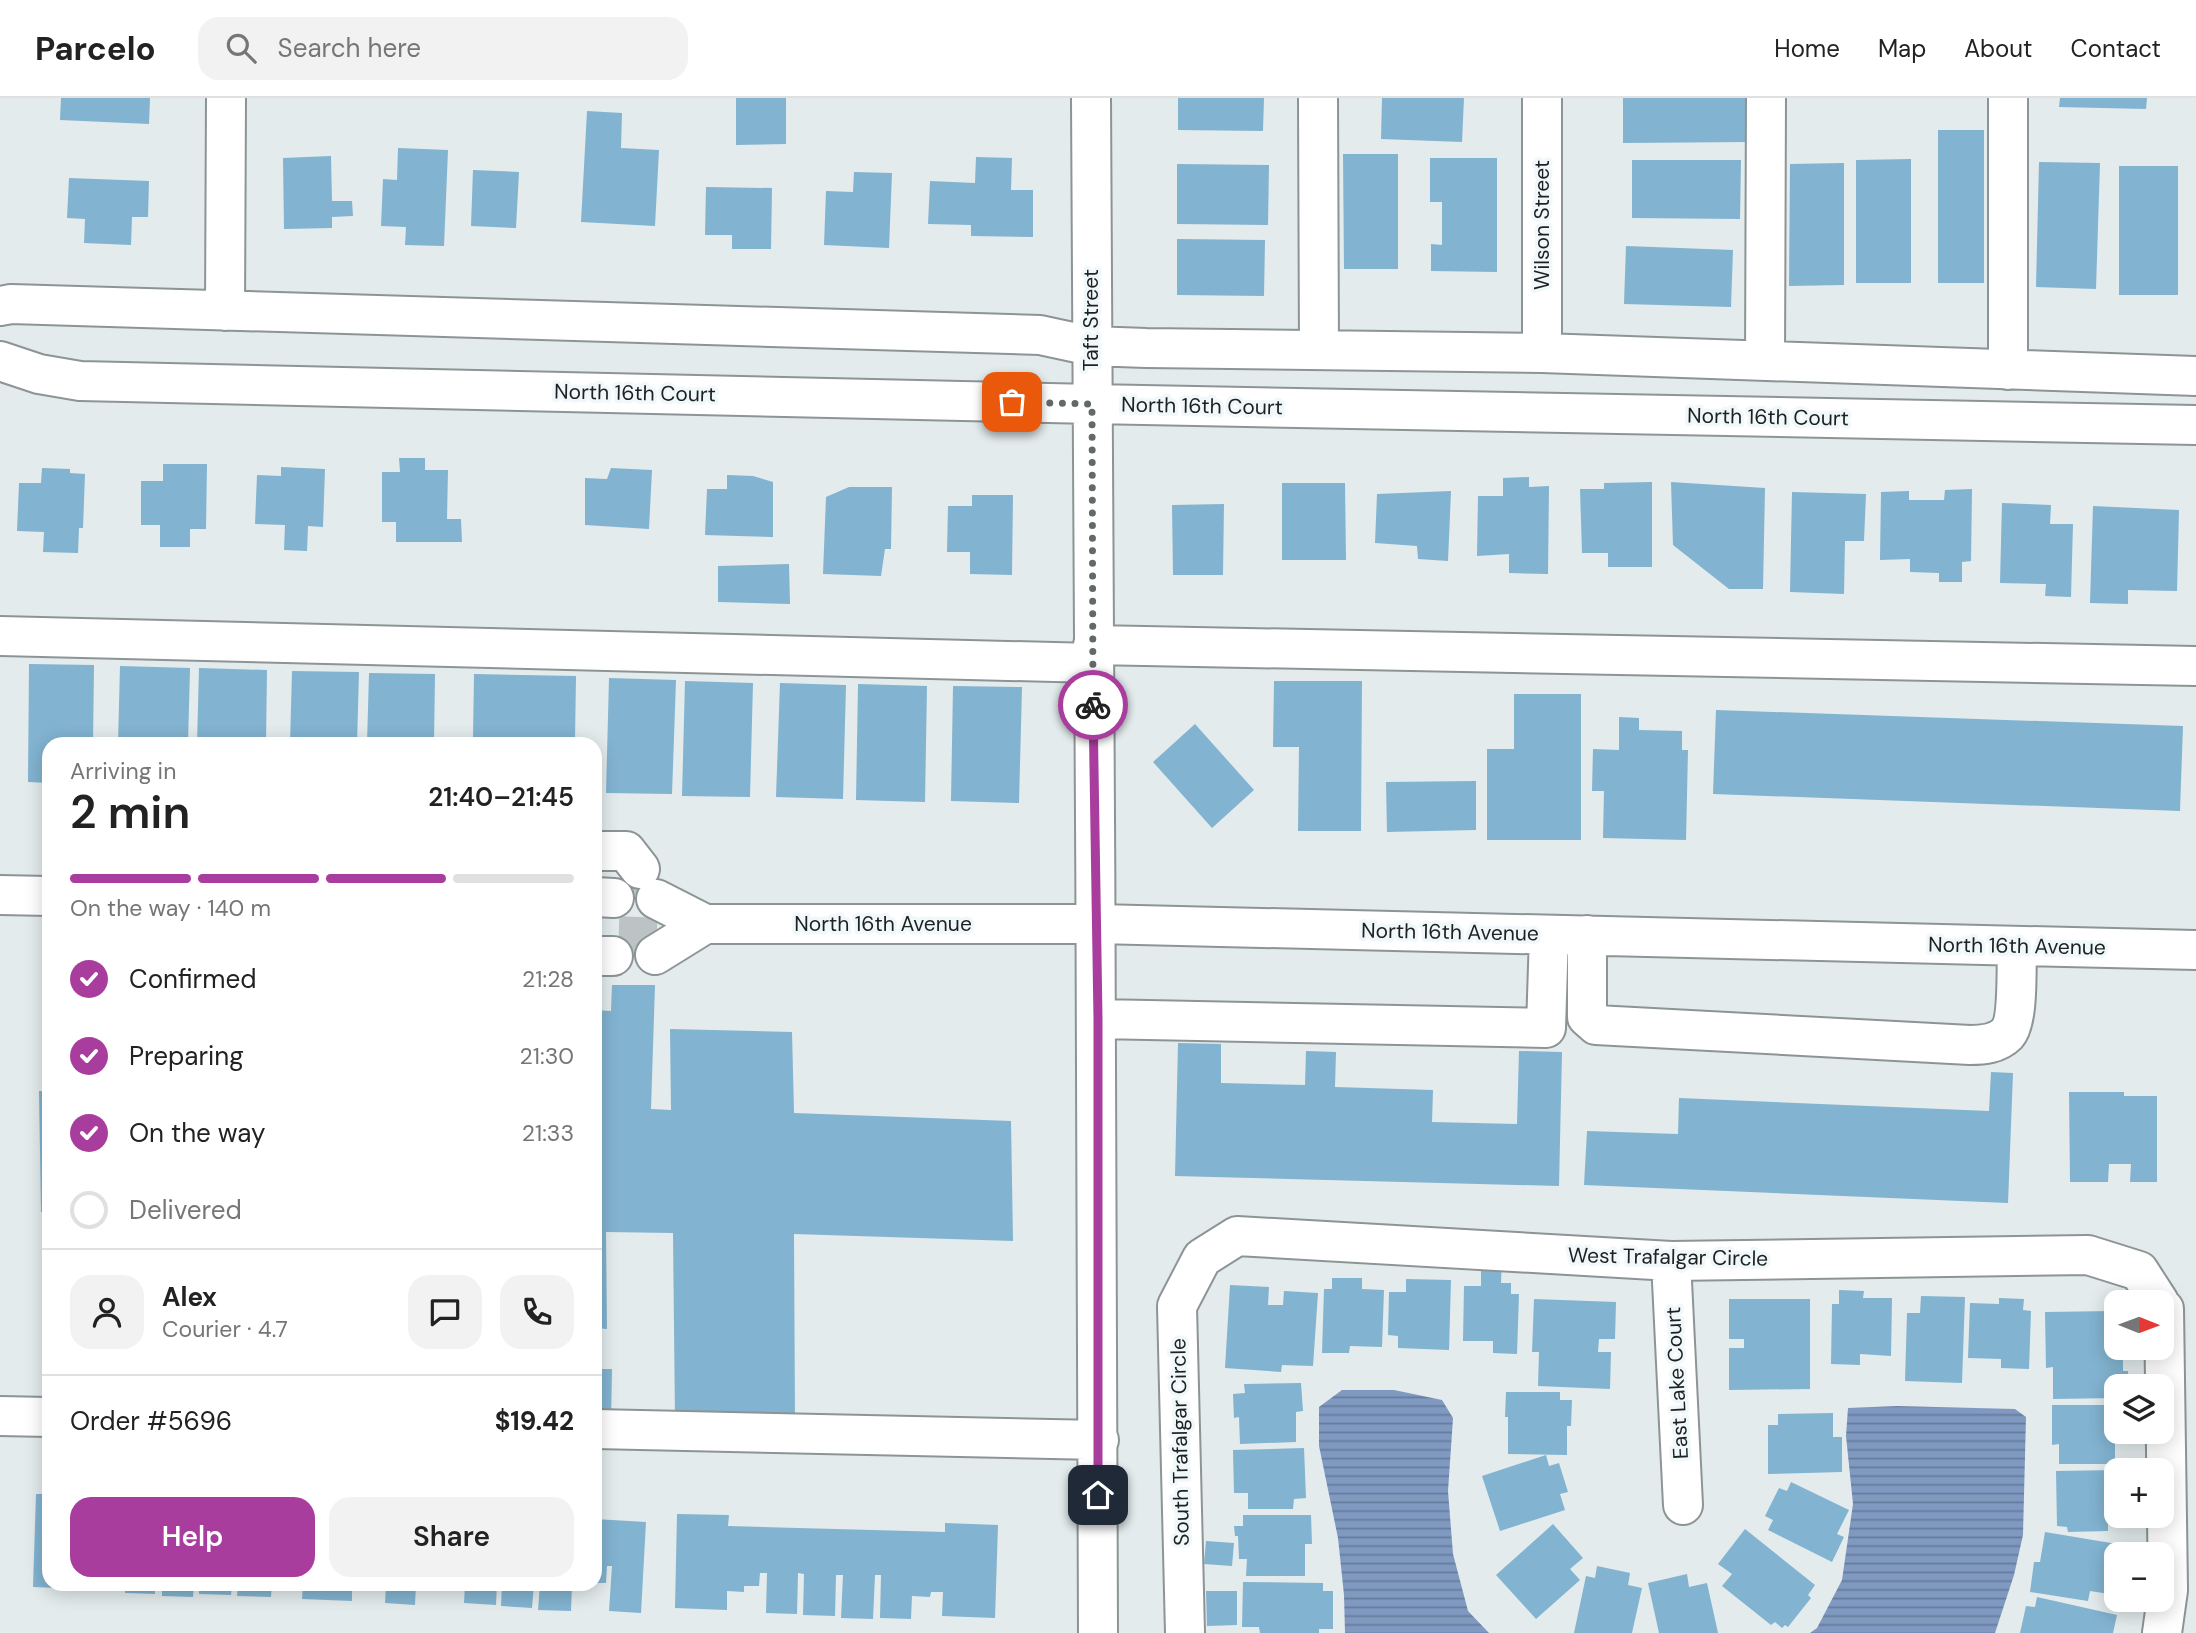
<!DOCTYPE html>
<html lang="en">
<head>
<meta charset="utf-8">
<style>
  :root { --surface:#fff; --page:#f2f2f2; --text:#222; --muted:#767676; --line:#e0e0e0; --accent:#a93d9d }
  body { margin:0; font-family:"DM Sans",sans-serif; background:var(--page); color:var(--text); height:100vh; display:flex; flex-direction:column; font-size:26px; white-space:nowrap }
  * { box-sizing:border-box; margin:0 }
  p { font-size:23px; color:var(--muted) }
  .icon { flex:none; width:38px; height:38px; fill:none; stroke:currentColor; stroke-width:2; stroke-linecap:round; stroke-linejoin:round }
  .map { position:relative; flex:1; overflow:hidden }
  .panel { position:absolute; left:42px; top:639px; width:560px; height:854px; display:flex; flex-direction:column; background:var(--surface); border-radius:21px; box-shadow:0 4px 18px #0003 }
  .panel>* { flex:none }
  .needle { width:46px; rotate:91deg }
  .tools { position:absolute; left:2104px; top:1192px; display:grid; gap:14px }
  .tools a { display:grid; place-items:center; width:70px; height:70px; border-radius:14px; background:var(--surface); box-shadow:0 4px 18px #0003; font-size:35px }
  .pin { position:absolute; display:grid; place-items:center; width:60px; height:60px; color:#fff; margin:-30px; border-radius:14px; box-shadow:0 4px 10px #0006 }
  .courier { position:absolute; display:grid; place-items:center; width:70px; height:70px; margin:-35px; border:5px solid #a93d9d; border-radius:50%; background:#fff; color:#222; box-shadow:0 2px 9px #0007 }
  .head em { font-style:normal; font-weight:600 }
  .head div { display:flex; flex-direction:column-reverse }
  .head { display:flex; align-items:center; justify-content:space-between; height:119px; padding:0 28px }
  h1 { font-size:46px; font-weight:600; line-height:52px }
  .bar { display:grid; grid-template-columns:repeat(4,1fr); gap:10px 7px; align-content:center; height:84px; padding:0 28px }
  .bar i { height:9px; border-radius:5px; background:var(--line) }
  .bar .on { background:var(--accent) }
  .bar p { grid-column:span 4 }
  .line { display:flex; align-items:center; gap:18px; padding:0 28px; border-top:2px solid var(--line) }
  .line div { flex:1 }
  .round { display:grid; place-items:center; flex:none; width:74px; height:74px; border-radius:21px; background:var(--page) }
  ol { padding:0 28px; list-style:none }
  li { display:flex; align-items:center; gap:21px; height:77px }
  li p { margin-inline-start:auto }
  li .icon { padding:7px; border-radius:50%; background:var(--accent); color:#fff; stroke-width:4 }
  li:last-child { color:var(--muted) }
  li i { width:38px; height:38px; border:4px solid var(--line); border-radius:50% }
  .primary-button { display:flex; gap:14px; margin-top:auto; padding:14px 28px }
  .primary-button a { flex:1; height:80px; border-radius:21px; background:var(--accent); color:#fff; font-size:28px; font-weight:600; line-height:80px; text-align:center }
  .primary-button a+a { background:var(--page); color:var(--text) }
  header { display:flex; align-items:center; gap:42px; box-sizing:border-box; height:98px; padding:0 35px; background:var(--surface); border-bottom:2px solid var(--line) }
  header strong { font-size:33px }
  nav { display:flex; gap:38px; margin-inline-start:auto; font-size:24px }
  .search { width:490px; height:63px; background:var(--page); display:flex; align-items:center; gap:18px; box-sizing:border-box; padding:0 24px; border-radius:21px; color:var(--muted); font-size:26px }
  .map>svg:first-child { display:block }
</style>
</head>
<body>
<header>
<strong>Parcelo</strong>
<div class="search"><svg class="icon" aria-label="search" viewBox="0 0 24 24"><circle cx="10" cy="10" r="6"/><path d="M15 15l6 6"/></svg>Search here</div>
<nav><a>Home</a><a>Map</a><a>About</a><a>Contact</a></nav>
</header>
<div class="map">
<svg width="2196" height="1535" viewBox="0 0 2196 1535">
  <defs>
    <pattern id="water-rules" width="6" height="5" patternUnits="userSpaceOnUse" patternTransform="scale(1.75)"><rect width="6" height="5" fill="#7f99c1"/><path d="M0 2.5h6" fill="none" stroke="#677c9c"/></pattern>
  </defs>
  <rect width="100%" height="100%" fill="#e3ebec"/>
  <path fill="url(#water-rules)" d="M1342 1292H1394L1442 1302 1453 1320 1448 1393 1453 1456 1468 1513 1489 1535H1345L1344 1497 1338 1440 1319 1348V1309Z
    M1897 1308 2015 1311 2026 1319 2023 1437 2014 1477 1995 1535H1810L1817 1530 1842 1482 1853 1406 1846 1338 1848 1310Z"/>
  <path fill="#82b3d0" d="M61 0H150L149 26 60 22Z
    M736 0H786V46L736 47Z
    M1178 0H1264L1263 33 1178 32Z
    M1382 0H1464L1462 44 1381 41Z
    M1623 0H1748V44L1623 45Z
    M2060 0H2147L2146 11 2059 9Z
    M587 13 622 15 621 50 659 52 655 128 581 124Z
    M1938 32H1984V185H1938Z
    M398 50 448 52 444 148 405 147 406 129 381 128 383 81 397 82Z
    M1343 56H1398V171H1344Z
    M331 58 332 103H352L353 118 332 119V130L284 131 283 60Z
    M976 59 1012 60 1011 92H1033V139L971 138V127L928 126 930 83 975 85Z
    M1430 60H1497V174L1431 173V146L1442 147V104H1430Z
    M1911 61V185H1856V62Z
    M1632 62H1741L1740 121 1632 120Z
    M2039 64 2100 65 2096 191 2036 189Z
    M1844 65V187L1789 188 1790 66Z
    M1177 66 1269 67 1268 127 1177 126Z
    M2119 68H2178V197H2119Z
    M473 72 519 74 516 130 471 128Z
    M854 74 892 75 889 150 824 147 826 93 853 94Z
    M69 80 149 83 148 119H132L131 147 84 145 85 121 67 120Z
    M706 89 772 90 771 151H732V137H705Z
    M1177 141 1265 142 1264 198 1177 197Z
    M1626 148 1733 152 1731 209 1624 206Z
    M399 360H425V372H448L447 421H461L462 444H396V424H382V374H400Z
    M163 366H207L206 431H190V449H160V427H141V383H163Z
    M281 369 325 371 323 429 308 428 307 453 284 452 285 427 255 426 257 377 281 378Z
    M42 370 70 371V375L85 376 83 430H79L78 455 43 454 44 434 17 433 19 385H41Z
    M611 370 652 372 649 431 585 427V380L607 381Z
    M727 377 753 378 773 384V439L705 437 707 391H727Z
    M1529 379V389L1549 388 1548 476 1509 475V456L1477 458 1478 398H1503V380Z
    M1652 384V469H1608V455H1582L1580 391H1604V385Z
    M1671 384 1765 390 1763 491H1729L1673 447Z
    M1282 385H1345L1346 462H1282Z
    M849 389H892L891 451H885L881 478 823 476 826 399Z
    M1972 391 1971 463 1962 464V484H1939V475L1910 474V461L1880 462 1881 394 1909 393V402H1944L1945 392Z
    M1451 393 1448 463 1418 461 1417 448 1375 445 1377 396Z
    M1792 394 1866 396 1864 443H1845L1844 496 1790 494Z
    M972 397H1013L1012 477 970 476V454H947L948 408H972Z
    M2002 405 2051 407 2050 426H2073L2071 499 2045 498 2046 486 2000 485Z
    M1224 406 1223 477H1173L1172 407Z
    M2093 408 2179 412 2177 493 2128 492V506L2090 505Z
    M789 466 790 506 718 504V468Z
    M29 566 94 567 93 646H49V685L28 684Z
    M120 568 190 570 188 646H118Z
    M199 570 267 572 266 646H197Z
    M292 573 359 574 357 646H290Z
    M369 575 435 576 434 646H367Z
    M474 576 576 578 575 642 473 640Z
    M609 580 676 582 672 696 606 695Z
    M685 583 753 585 750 699 682 698Z
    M1274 583H1362L1361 733H1298L1299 649H1273Z
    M780 585 846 587 843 701 776 699Z
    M858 586 927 588 925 704 856 702Z
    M953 588 1022 589 1019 705 951 703Z
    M1514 596H1581V742H1487V651H1514Z
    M1716 612 2183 628 2180 713 1713 696Z
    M1619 619 1639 620V632L1682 633V652H1688L1686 742 1603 740 1604 693H1592L1593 651 1619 652Z
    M1195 626 1254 692 1212 730 1153 664Z
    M1476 683V732L1387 734 1386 684Z
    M612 887H655L651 1011 671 1012 670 931 792 934 794 1015 1011 1023 1013 1143 794 1136 795 1324 675 1321 673 1135 606 1134 607 1231 595 1230V912L611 913Z
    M1178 945 1221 946V985L1305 987 1306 953 1336 954 1335 989 1433 992 1432 1024 1517 1026 1519 953 1562 954 1559 1088 1175 1078Z
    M1991 974 2013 975 2008 1105 1584 1087 1587 1033 1678 1036 1679 1000 1989 1013Z
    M39 993H49V1114H41Z
    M2069 994H2124V998H2157V1084H2130L2131 1066H2109L2108 1084H2070Z
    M1481 1158H1502L1501 1185H1511V1196H1519L1517 1256 1493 1255V1243H1463L1464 1188H1481Z
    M1332 1180H1362V1191L1384 1192 1382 1249 1350 1248 1349 1255H1322L1324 1191H1332Z
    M1406 1181 1451 1182 1449 1252 1398 1250V1238L1388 1237 1389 1194H1406Z
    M1230 1187 1269 1189 1268 1207H1283L1284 1193 1318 1195 1313 1268 1282 1267 1281 1274 1225 1270Z
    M1839 1192 1864 1193 1863 1200H1892L1891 1258 1860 1256V1267L1831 1266 1832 1206H1839Z
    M1921 1198 1965 1199 1962 1285 1905 1283 1907 1215H1920Z
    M1999 1200 2024 1201 2023 1212 2031 1213 2029 1271 2001 1270V1261L1968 1260 1970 1205 1999 1206Z
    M1534 1201 1616 1204 1615 1241H1599L1598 1254H1611L1610 1291 1538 1288 1539 1254H1532Z
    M1729 1201H1810V1291L1729 1292V1250H1744V1241H1729Z
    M2113 1213 2114 1245H2116V1250H2123V1273H2128V1288H2116V1300L2053 1301V1269L2046 1270 2045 1214Z
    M595 1271H612L611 1323 595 1322Z
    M1301 1285 1303 1313 1296 1314V1344L1240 1346 1239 1319 1234 1320 1233 1296 1245 1295 1244 1286Z
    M1506 1294H1560V1302H1572L1571 1328H1567V1357L1508 1356V1319H1505Z
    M2052 1307H2106L2107 1314H2116V1334H2119V1340H2115V1366H2059V1346L2052 1347Z
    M1833 1315V1339H1842V1374L1768 1376V1327H1778V1316Z
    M1304 1350 1306 1400 1294 1401 1293 1411H1248V1395H1234L1233 1352Z
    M1546 1357 1549 1368 1559 1365 1568 1394 1560 1396 1565 1412 1500 1433 1482 1378Z
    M2116 1372V1414L2108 1415V1433L2068 1434 2067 1429 2057 1428 2056 1373Z
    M1791 1384 1849 1412 1837 1436 1844 1439 1832 1464 1768 1432 1773 1422 1765 1418 1779 1390 1787 1393Z
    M36 1396H49V1486H84L83 1491 33 1489Z
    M677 1416 729 1417 728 1428 945 1434V1425L998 1427 995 1520 942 1518 943 1494H931L930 1499 912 1498 911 1521 880 1520 881 1477H875L873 1521 841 1520 843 1477H836L835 1518 803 1517 804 1476 798 1475 797 1516 766 1515 767 1475H760L759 1488H744V1494L727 1493V1512L675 1510Z
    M1243 1417H1311L1312 1446H1305V1478H1246L1247 1461H1239L1238 1438H1235L1234 1428H1243Z
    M595 1421 646 1424 641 1515 609 1513 612 1468H607L606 1485H595Z
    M1553 1426 1583 1460 1570 1471 1580 1482 1536 1521 1496 1477Z
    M1745 1431 1815 1487 1808 1497 1811 1500 1788 1529 1785 1527 1782 1530 1775 1524 1771 1527 1722 1488 1732 1476 1718 1466Z
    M2045 1434 2123 1447 2121 1456H2116V1497L2090 1493 2088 1503 2030 1494 2034 1464H2040Z
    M1206 1443 1234 1445 1232 1468 1204 1466Z
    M1597 1468 1630 1475 1628 1487 1642 1490 1632 1535H1574L1586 1478 1595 1480Z
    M1687 1476 1689 1489 1707 1485 1718 1535H1659L1648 1485Z
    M1243 1484 1323 1485V1493H1333V1531H1319V1535H1260L1259 1529H1242Z
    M125 1486H155V1496L125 1495Z
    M162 1486H194L193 1499 162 1498Z
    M199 1486H232L231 1497 199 1496Z
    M238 1486H272L271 1499 237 1498Z
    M303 1486H352V1503L302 1501Z
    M386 1486H416L415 1507 385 1505Z
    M465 1486H497L496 1507 464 1505Z
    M502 1486H534L532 1510 501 1508Z
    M540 1486H590V1489L572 1488 571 1513 538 1512Z
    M1206 1493H1237V1527L1207 1528Z
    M2037 1499 2117 1517 2113 1535H2020L2026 1508 2035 1509Z"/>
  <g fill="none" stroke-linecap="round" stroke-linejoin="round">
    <path stroke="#bcc3c4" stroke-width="38" stroke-dasharray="38 19" stroke-linecap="butt" d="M637 857 640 771"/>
    <g stroke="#8d9496" stroke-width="42">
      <path id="minor" d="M1091 0C1091 512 1100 1023 1098 1535
        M1318 0 1319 252
        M1542 0V255
        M2008 0V272
        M0 208 11 206 1040 237 1091 248 1146 250 1542 255 2196 278
        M225 213 226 0
        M0 263 39 276 80 283 1092 306 2196 327
        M1765 263 1766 0
        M0 538 1093 565
        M1093 547 2196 568
        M595 753H626L640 771
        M0 797 49 798
        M595 799 614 800
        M656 801 705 826H1097L2196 852
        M1587 837V919L1596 927 1970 947C1983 947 1997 946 2007 936 2019 923 2016 867 2017 848
        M655 857 705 826
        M595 858H613
        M1098 921 1546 930 1549 837
        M1671 1163 1683 1407
        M2161 1208 2164 1211 2168 1492 2162 1535
        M0 1318 49 1319
        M595 1331 1099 1342
        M1185 1535 1177 1208 1202 1160 1237 1138 1671 1163 2088 1157 2139 1173 2159 1204"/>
    </g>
    <use href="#minor" stroke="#fff" stroke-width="38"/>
  </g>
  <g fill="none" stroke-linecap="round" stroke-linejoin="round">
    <path stroke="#636869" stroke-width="7" stroke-dasharray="0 12.6" d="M1012 304 1092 306 1093 607"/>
    <path stroke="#a93d9d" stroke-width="9" d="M1093 607 1098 921V1397"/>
  </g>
  <g text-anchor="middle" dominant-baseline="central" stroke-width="7" stroke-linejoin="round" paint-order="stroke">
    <g font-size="21" fill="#1e2122" stroke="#f0f8fa">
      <text transform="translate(1542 127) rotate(-90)">Wilson Street</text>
      <text transform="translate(1091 222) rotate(-90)">Taft Street</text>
      <text transform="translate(635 295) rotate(1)">North 16th Court</text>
      <text transform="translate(1202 308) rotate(1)">North 16th Court</text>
      <text transform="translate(1768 319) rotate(1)">North 16th Court</text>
      <text x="883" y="826">North 16th Avenue</text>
      <text transform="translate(1450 834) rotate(1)">North 16th Avenue</text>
      <text transform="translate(2017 848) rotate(1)">North 16th Avenue</text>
      <text transform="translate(1668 1159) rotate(1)">West Trafalgar Circle</text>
      <text transform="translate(1677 1285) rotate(-93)">East Lake Court</text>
      <text transform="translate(1180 1344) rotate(-91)">South Trafalgar Circle</text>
    </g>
  </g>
</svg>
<div class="tools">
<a><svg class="needle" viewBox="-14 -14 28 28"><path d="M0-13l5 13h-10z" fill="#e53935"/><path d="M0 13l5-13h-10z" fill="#767676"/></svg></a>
<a><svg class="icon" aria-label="layers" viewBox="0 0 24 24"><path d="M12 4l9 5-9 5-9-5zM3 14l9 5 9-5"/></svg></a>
<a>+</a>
<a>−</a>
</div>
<div class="pin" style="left:1012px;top:304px;background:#ea580c"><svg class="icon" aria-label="bag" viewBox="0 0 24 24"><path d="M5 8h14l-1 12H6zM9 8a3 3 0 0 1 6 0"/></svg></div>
<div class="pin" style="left:1098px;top:1397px;background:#1f2937"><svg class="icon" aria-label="home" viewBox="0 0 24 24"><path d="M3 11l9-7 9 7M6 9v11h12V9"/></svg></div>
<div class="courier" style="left:1093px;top:607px"><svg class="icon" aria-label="bike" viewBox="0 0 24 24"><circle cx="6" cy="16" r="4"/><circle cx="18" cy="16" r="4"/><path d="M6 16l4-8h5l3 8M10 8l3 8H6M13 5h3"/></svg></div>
<section class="panel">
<div class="head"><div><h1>2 min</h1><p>Arriving in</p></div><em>21:40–21:45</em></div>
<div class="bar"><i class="on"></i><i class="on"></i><i class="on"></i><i></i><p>On the way · 140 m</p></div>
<ol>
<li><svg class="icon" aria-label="check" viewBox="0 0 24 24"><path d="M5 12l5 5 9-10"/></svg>Confirmed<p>21:28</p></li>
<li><svg class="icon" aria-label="check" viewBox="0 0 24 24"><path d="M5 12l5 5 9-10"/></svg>Preparing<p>21:30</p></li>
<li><svg class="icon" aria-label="check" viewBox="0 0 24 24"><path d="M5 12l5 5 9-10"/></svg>On the way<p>21:33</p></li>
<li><i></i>Delivered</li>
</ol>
<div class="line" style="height:126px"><a class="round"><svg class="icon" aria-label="person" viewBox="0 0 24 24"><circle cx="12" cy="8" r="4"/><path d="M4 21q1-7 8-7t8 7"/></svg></a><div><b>Alex</b><p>Courier · 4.7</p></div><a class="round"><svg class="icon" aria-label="chat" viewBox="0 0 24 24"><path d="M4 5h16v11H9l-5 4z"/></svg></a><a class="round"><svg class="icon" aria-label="phone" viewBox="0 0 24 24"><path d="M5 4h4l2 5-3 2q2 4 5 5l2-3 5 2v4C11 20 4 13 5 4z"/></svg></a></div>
<div class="line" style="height:91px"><div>Order #5696</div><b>$19.42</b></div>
<div class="primary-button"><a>Help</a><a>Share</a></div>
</section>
</div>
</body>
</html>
